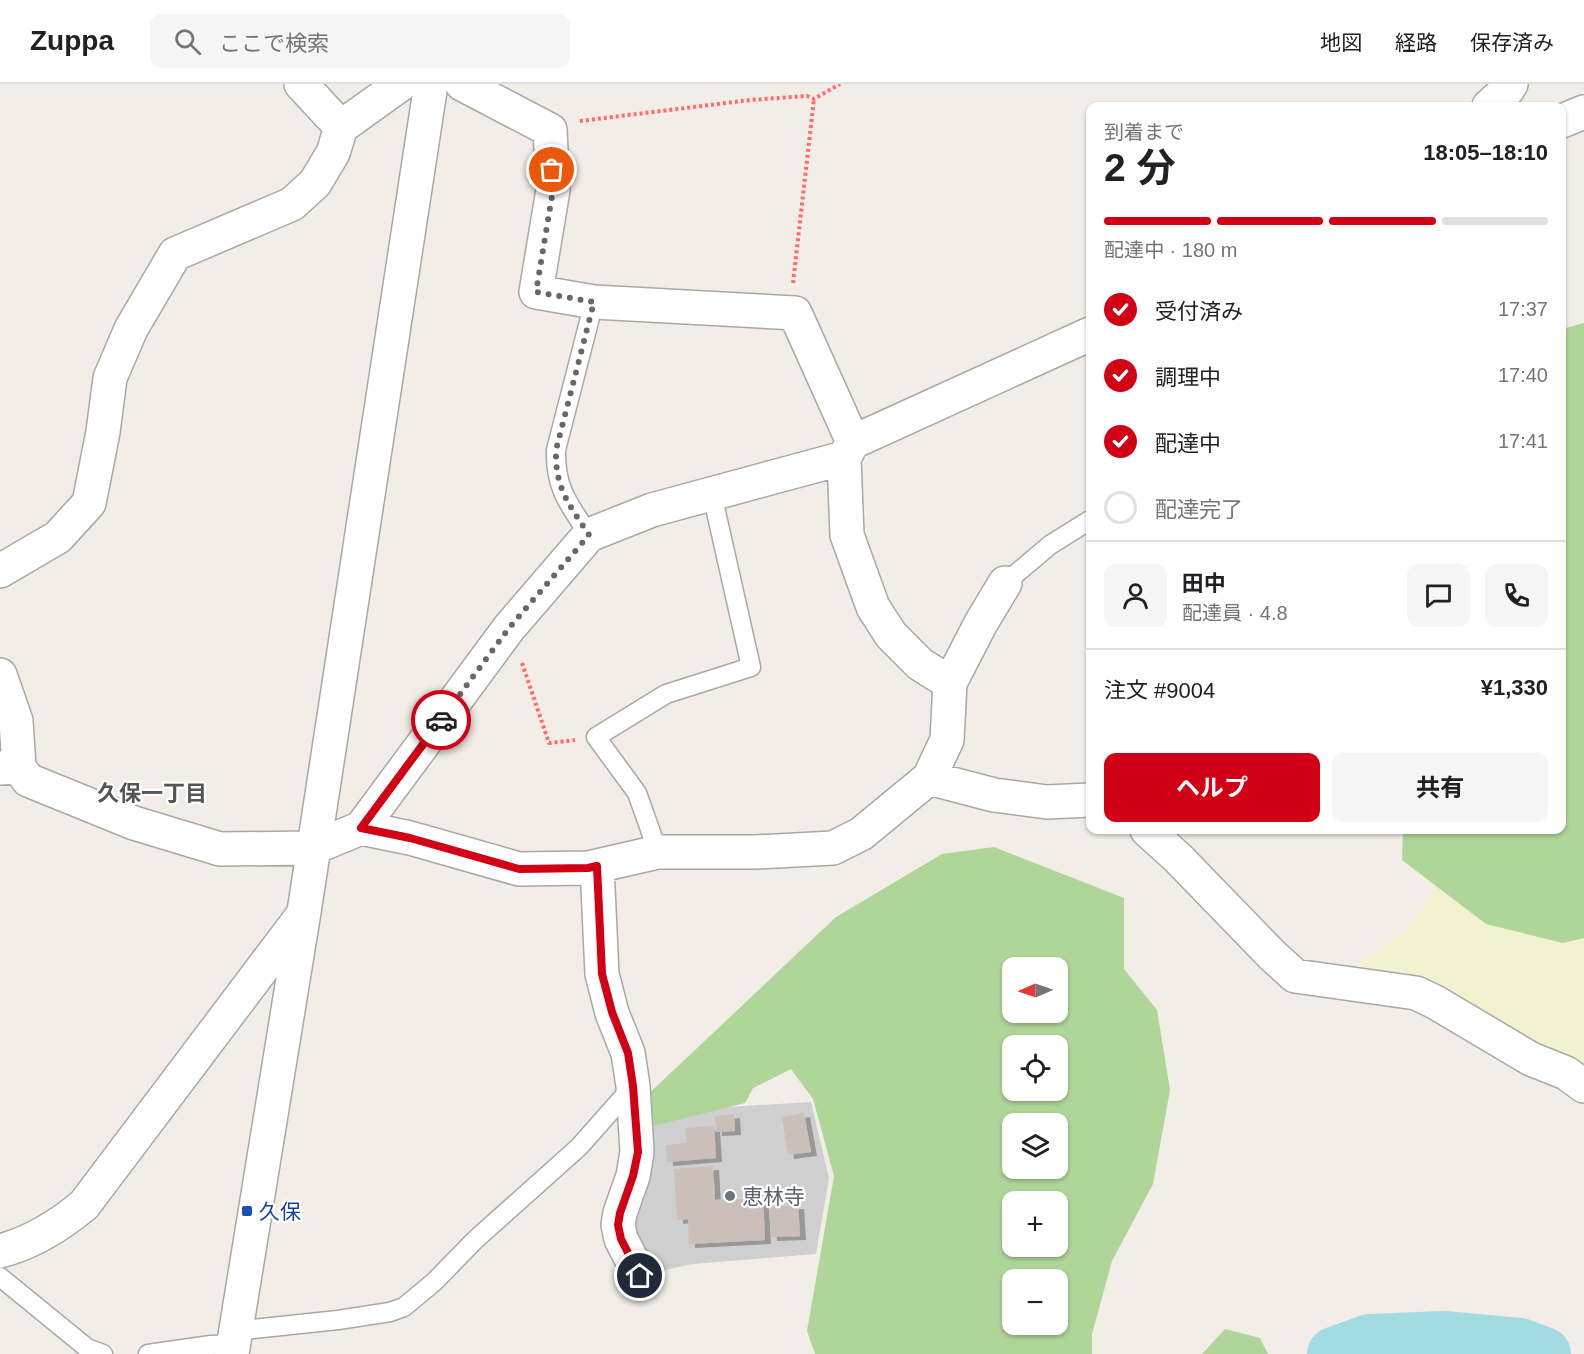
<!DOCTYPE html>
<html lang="ja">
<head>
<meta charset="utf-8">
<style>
  :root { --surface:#fff; --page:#f6f6f6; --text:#202124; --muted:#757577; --line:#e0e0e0; --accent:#d10014 }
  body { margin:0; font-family:Helvetica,"Noto Sans JP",sans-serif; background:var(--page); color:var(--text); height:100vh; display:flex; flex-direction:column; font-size:22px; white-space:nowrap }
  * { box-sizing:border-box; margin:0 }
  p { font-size:20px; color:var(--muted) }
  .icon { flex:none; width:33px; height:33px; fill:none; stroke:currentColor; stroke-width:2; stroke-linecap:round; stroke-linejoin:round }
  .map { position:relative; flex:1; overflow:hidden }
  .drawer { position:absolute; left:1086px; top:18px; width:480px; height:732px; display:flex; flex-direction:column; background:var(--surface); border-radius:12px; box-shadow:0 2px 4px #0004 }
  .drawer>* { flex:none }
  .needle { width:39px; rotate:268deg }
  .buttons { position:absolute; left:1002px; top:873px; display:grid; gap:12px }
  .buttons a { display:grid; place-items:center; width:66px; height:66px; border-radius:12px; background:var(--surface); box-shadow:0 2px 4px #0004; font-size:30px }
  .pin { position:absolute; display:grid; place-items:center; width:51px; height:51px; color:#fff; margin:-26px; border:3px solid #fff; border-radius:50%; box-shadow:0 2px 6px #0007 }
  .courier { position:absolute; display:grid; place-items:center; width:60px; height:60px; margin:-30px; border:4px solid #d10014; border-radius:50%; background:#fff; color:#222; box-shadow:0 2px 8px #0007 }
  .overview em { font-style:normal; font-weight:700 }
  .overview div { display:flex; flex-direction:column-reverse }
  .overview { display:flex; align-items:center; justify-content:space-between; height:102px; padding:0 18px }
  h1 { font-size:39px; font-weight:700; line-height:45px }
  .bar { display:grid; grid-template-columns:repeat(4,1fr); gap:9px 6px; align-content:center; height:72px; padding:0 18px }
  .bar i { height:8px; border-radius:4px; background:var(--line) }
  .bar .on { background:var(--accent) }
  .bar p { grid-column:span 4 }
  .line { display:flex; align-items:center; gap:15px; padding:0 18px; border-top:2px solid var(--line) }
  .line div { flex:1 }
  .round { display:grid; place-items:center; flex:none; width:63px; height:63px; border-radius:12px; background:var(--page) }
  ol { padding:0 18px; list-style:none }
  li { display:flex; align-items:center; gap:18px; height:66px }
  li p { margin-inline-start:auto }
  li .icon { padding:6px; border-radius:50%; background:var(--accent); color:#fff; stroke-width:4 }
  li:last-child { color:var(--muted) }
  li i { width:33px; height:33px; border:3px solid var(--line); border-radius:50% }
  .button { display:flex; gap:12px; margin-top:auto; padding:12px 18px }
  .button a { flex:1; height:69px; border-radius:12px; background:var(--accent); color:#fff; font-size:24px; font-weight:700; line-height:69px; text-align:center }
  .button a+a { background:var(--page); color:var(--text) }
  header { display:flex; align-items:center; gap:36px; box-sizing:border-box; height:84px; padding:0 30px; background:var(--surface); border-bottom:2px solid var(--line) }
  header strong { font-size:28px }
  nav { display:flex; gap:33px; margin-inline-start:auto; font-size:21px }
  .search { width:420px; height:54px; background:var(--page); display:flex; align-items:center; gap:15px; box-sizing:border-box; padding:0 21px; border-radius:12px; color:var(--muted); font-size:22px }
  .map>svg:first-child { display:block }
</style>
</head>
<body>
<header>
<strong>Zuppa</strong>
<div class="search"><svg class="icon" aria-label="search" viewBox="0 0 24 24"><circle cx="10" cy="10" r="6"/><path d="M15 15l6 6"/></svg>ここで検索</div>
<nav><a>地図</a><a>経路</a><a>保存済み</a></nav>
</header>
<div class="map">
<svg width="1584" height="1270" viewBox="0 0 1584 1270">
  <defs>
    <filter id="shadow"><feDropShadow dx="6" dy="4" stdDeviation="0" flood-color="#0004"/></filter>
  </defs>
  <rect width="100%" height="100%" fill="#f2ede6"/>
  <path fill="#cfcfcf" d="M811 1018 829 1094 816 1170 692 1180 647 1190 627 1130 644 1028Z"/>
  <path fill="#f2f1d0" d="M1437 803 1486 840 1563 859 1584 854V988L1404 893 1354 883 1404 848Z"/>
  <path fill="#afd598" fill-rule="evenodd" d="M1584 239V854L1563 859 1486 840 1402 776 1403 746H1562V245Z
    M994 763 1124 814V885L1157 926 1170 1006 1153 1100 1112 1177 1092 1250V1270H815L807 1247 834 1092 813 1015 791 985 753 1004 745 1019 649 1043 641 1017 836 833 942 770ZM1012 884H1058V928H1012ZM1012 962H1058V1006H1012ZM1012 1040H1058V1084H1012ZM1012 1118H1058V1162H1012ZM1012 1196H1058V1240H1012Z
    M1225 1245 1260 1254 1268 1270H1202Z"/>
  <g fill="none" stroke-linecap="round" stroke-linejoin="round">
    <path stroke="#a3dbe3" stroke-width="54" d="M1334 1270 1370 1257 1443 1254 1520 1261 1544 1270"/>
  </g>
  <path fill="#cabfb9" filter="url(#shadow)" d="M804 1029 811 1068 788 1071 782 1033Z
    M734 1030 735 1047 716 1048 715 1032Z
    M714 1042 716 1074 667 1078 666 1061 687 1059 685 1044Z
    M713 1082 715 1116 763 1114 765 1156 689 1160 688 1135 677 1136 674 1085Z
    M798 1121 800 1152 771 1153 769 1123Z"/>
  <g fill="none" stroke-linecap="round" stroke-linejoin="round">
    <g stroke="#a8a8a8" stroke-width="21">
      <path id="lane" d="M589 451C569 420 555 405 556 366L594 218
        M1005 499 1050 461 1090 436
        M658 768 637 709 596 653 666 610 751 583 712 410
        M0 1193 87 1264 103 1270
        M234 1247 338 1236 390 1228 404 1223 434 1198 475 1156 579 1063 633 1002
        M148 1270 211 1261 233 1260"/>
    </g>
    <g stroke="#a8a8a8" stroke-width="36">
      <path id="street" d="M301 0 341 43
        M462 0 550 46 553 106 536 208 594 218 795 229 853 358
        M1489 22 1508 5 1511 0
        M1562 37 1584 28
        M844 374 847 451 873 523 891 551 920 580 950 599
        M0 487 58 453 89 419 103 348 110 294 131 245 175 170 292 120 315 99 333 69 341 43 401 0
        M0 591 16 637 19 683
        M0 684 19 683 28 696 134 739 220 765 313 764 361 744 509 544 589 451 652 426 844 374 853 358 1090 250
        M929 694 947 656 950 599 981 539 1005 499
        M361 744 410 754 519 785 588 784 658 768H756L833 764 861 750 929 694 994 711 1047 718 1090 716
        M1147 746 1178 774 1271 870 1295 892 1416 909 1435 918 1531 975 1566 989 1584 1002
        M597 782 602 890 612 929 628 969 633 1002 637 1068 633 1092 620 1129 618 1141 621 1155 640 1192
        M0 1167C31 1159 60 1141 84 1121L302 832
        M232 1270 304 828 431 0"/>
    </g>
    <path stroke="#ff6b6a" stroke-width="4" stroke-dasharray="3 3" stroke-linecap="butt" d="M580 37 750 16 807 12 814 15 840 0
      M793 199 814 15
      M522 579 549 659 575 656"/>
    <use href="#lane" stroke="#fff" stroke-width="18"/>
    <use href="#street" stroke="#fff" stroke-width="33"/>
  </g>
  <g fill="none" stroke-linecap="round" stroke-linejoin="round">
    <path stroke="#6a6866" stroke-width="6" stroke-dasharray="0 10.8" d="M441 636 509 544 589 451C569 420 555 405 556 366L594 218 536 208 553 106 552 86"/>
    <path stroke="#d10014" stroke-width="8" d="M441 636 361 744 410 754 519 785 588 784 597 782 602 890 612 928 628 969 633 1002 638 1068 633 1092 620 1129 618 1141 621 1155 640 1192"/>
  </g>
  <circle fill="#6b7280" stroke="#fff" stroke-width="2" cx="730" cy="1112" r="6"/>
  <rect fill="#1a4fb4" stroke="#fff" stroke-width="2" x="241" y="1121" width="12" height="12" rx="3"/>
  <g text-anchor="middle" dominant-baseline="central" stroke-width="4.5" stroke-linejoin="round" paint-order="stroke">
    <g font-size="21" fill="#5b616d" stroke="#fff" text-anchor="start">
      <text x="742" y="1112">恵林寺</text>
    </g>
    <g font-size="21" fill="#164399" stroke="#fff" text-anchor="start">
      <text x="259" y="1127">久保</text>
    </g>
    <g font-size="22" font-weight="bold" fill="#545454" stroke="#fff">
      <text x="152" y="709">久保一丁目</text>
    </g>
  </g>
</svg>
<div class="buttons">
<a><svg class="needle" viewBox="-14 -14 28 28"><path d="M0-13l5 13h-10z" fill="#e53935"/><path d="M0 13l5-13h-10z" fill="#757577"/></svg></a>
<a><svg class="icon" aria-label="locate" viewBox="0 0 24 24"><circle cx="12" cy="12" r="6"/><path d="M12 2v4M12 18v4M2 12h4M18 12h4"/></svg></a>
<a><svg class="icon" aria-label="layers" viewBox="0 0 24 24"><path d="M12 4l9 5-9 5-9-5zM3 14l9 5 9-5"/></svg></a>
<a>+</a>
<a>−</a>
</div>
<div class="pin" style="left:552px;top:86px;background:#ea580c"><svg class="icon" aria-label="bag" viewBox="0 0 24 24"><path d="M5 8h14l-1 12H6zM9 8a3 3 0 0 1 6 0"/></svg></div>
<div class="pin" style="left:640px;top:1192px;background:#1f2937"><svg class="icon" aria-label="home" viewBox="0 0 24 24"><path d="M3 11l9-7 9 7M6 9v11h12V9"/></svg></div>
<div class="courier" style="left:441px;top:636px"><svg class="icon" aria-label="car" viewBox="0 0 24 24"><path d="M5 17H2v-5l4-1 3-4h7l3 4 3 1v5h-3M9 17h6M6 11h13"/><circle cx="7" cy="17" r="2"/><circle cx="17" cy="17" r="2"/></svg></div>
<section class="drawer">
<div class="overview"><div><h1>2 分</h1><p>到着まで</p></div><em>18:05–18:10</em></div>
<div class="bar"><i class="on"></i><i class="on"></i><i class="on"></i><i></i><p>配達中 · 180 m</p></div>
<ol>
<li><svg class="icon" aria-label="check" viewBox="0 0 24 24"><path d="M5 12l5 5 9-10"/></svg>受付済み<p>17:37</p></li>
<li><svg class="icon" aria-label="check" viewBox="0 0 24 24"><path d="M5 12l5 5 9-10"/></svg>調理中<p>17:40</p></li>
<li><svg class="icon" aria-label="check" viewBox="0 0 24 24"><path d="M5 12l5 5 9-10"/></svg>配達中<p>17:41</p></li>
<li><i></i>配達完了</li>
</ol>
<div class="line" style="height:108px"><a class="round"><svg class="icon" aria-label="person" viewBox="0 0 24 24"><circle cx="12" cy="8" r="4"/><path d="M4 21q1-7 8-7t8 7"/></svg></a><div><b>田中</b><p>配達員 · 4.8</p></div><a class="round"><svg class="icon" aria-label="chat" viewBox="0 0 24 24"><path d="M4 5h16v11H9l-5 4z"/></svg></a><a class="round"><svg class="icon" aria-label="phone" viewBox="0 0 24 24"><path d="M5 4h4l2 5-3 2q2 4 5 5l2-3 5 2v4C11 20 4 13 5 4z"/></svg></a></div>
<div class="line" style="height:78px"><div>注文 #9004</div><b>¥1,330</b></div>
<div class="button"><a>ヘルプ</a><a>共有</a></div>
</section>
</div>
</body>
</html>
